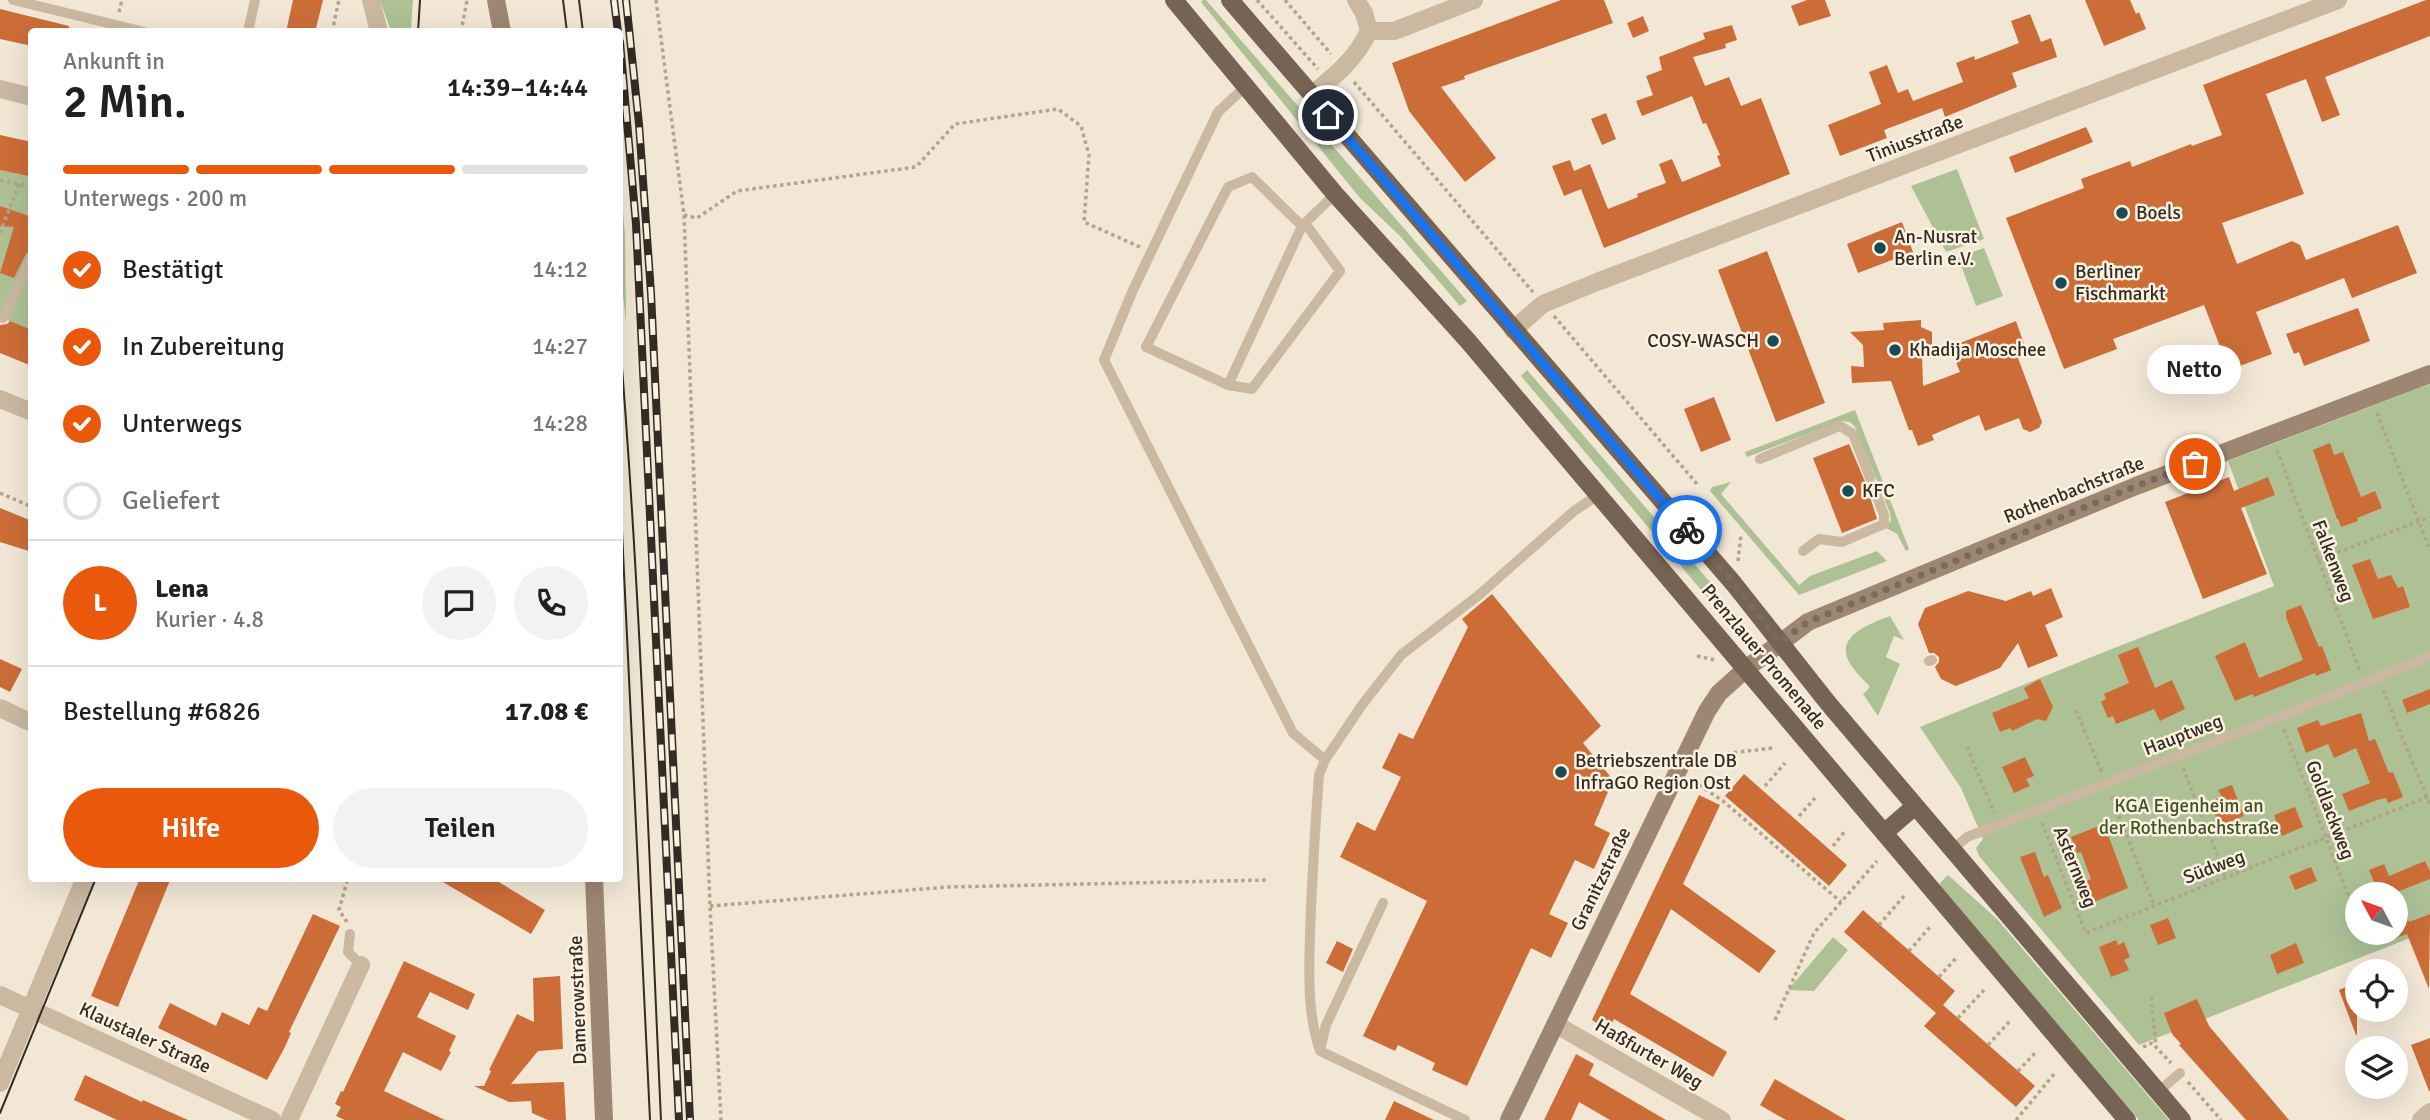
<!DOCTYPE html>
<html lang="de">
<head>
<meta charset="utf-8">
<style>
  :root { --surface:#fff; --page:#f2f2f2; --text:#202124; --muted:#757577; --line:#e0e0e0; --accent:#ea580c }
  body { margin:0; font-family:Signika,sans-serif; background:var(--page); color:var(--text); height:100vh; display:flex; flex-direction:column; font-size:26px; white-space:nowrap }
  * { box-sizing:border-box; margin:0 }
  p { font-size:23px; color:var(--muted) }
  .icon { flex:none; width:38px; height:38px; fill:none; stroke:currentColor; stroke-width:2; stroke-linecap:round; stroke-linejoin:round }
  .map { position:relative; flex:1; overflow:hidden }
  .side { position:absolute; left:28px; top:28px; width:595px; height:854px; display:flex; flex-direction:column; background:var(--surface); border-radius:7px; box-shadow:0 7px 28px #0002 }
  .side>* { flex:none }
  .needle { width:46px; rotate:311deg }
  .tools { position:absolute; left:2345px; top:882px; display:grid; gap:14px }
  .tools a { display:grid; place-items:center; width:63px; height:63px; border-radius:50%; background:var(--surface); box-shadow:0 7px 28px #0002; font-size:35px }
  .pin { position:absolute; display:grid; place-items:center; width:60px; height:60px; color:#fff; margin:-30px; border:4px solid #fff; border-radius:50%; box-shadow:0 2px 7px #0007 }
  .courier { position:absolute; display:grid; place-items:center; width:70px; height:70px; margin:-35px; border:5px solid #1a73e8; border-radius:50%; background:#fff; color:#222; box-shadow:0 2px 9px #0007 }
  .bubble { position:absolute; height:49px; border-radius:24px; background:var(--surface); box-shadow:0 7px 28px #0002; font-size:23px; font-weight:600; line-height:49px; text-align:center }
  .overview em { font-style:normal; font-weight:600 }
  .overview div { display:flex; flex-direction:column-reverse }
  .overview { display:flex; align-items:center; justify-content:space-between; height:119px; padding:0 35px }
  h1 { font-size:46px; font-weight:600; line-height:52px }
  .bar { display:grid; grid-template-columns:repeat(4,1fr); gap:10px 7px; align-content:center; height:84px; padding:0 35px }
  .bar i { height:9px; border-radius:5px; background:var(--line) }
  .bar .on { background:var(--accent) }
  .bar p { grid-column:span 4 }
  .line { display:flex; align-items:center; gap:18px; padding:0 35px; border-top:2px solid var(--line) }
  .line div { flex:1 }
  .round { display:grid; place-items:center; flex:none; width:74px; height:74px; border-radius:37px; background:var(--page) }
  ol { padding:0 35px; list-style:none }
  li { display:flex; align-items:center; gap:21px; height:77px }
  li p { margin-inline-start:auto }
  li .icon { padding:7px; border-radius:50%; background:var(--accent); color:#fff; stroke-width:4 }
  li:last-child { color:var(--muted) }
  li i { width:38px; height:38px; border:4px solid var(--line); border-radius:50% }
  .primary-button { display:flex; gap:14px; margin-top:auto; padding:14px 35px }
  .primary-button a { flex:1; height:80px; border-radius:42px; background:var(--accent); color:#fff; font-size:28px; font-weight:600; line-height:80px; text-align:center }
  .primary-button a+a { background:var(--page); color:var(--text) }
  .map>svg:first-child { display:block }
</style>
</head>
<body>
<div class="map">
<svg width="2430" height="1120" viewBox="0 0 2430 1120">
  <rect width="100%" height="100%" fill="#f2e7d5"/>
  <path fill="#adc195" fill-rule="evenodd" d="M380 0H413L411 31H391Z
    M1203 0H1206L1467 301 1460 306 1400 236 1360 198 1201 2Z
    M1957 169 1984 239 1946 252 1911 186Z
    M0 170 31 177V330L0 317Z
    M620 172 625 236 626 323 620 266Z
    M1984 248 2003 296 1976 306 1958 257Z
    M1527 370 1716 589 1707 597 1521 376Z
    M2430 384V930L2139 1045 1979 856 1976 848 1983 839 1961 788 1920 727 2109 650 2274 586 2228 461ZM2357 894H2396V933H2357Z
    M1855 410 1909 549 1906 551 1897 534 1886 528 1891 520 1890 513 1855 427 1850 422 1842 421 1747 457 1745 452Z
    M1731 482 1721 494 1799 585 1810 576 1877 551 1887 561 1799 595 1710 491 1712 487Z
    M1890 616 1904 640 1894 636 1886 657 1900 664 1878 716 1863 694 1870 687C1864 680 1856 673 1851 665 1832 637 1869 624 1890 616Z
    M1948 875 1997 919 2169 1120H2139L1941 887 1940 883Z
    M1833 937 1848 950 1814 991 1788 990Z"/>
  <path fill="#cc6d38" d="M293 0H323L315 32H286Z
    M1561 0H1604L1613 23 1464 76 1465 79 1441 87 1496 158 1465 182 1409 111 1392 63Z
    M1807 0H1825L1831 16 1799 26 1791 6Z
    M2085 0H2130L2136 14 2139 12 2146 29 2104 46Z
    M2426 0H2430V36L2325 77 2340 115 2322 122 2306 79 2266 94 2304 194 2222 223 2237 264 2292 241 2300 245 2306 260 2398 225 2417 273 2352 298 2344 278 2256 312 2272 354 2229 370 2204 305 2113 339 2117 349 2064 369 2006 218 2084 188 2081 179 2130 161 2132 167 2191 144 2192 146 2222 135 2203 85Z
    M0 9 69 26V32H32V46L0 39Z
    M2030 14 2041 42 2051 38 2057 57 2012 73 2017 87 1945 117 1942 108 1884 130 1887 138 1840 156 1828 125 1881 104 1869 72 1887 65 1898 93 1908 89 1913 101 1963 82 1956 63 1974 56 1975 60 2019 43 2011 21Z
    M1643 16 1649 31 1633 38 1627 23Z
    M1732 25 1737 40 1725 44 1726 48 1693 57 1705 86 1729 77 1741 106 1761 98 1790 174 1604 248 1581 189 1564 196 1552 166 1570 160 1574 171 1590 164 1608 209 1638 197 1637 194 1666 183 1659 164 1672 159 1682 182 1721 166 1717 156 1720 155 1706 123 1703 124 1692 96 1642 116 1636 101 1653 95 1646 76 1662 70 1659 57 1705 39 1703 33Z
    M1606 113 1616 139 1602 145 1591 119Z
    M2086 127 2093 142 2015 173 2009 157Z
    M0 135 32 142V177L0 170Z
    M0 206 32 217V251L26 254 14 278 0 273 14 227 0 226Z
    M1902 222 1913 252 1858 273 1847 244Z
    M1767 251 1825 403 1776 422 1718 270Z
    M2358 308 2370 341 2304 366 2299 352 2294 354 2286 334Z
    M1921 320V327L1932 332V347L1922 353 1923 386 1960 372 1950 347 2016 321 2025 347 2015 350 2042 422 2039 428 2030 432 2023 429 2019 418 1985 431 1979 415 1932 435 1934 440 1918 446 1912 430H1909L1891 381 1852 383 1851 366 1864 367 1863 345 1850 332 1884 330 1883 323Z
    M10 321 32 330V366L0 353V325L7 324Z
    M1714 397 1731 440 1701 452 1684 409Z
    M2330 443 2334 455 2343 452 2361 497 2375 491 2382 508 2357 518 2358 521 2341 527 2338 519H2337L2313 450Z
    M1849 444 1866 484 1877 519 1842 533 1813 458Z
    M2229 477 2234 491 2268 477 2275 495 2241 508 2267 574 2203 599 2165 502Z
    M0 508 32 521V552L0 542Z
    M2370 559 2378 579 2391 575 2398 588 2403 586 2410 607 2373 619 2352 565Z
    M2051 588 2063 617 2045 625 2058 656 2028 668 2018 643 2000 668 1956 686 1941 679 1935 667 1939 662V657L1934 653H1929L1918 624 1925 608 1968 591 2006 601 2031 591 2033 596Z
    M1492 594 1601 726 1583 743 1613 780 1594 825 1610 833 1594 869 1575 860 1549 914 1568 923 1551 958 1531 948 1467 1086 1432 1070 1435 1063 1398 1045 1395 1051 1363 1036 1427 901 1340 857 1357 822 1375 831 1401 777 1382 768 1399 733 1413 739 1468 627 1462 619Z
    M2301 605 2319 647 2322 646 2331 670 2316 676 2315 673 2254 697 2253 694 2235 701 2215 656 2245 642 2259 678 2303 660 2286 617V611Z
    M2138 647 2155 688 2172 680 2185 709 2160 721 2154 709 2116 724 2113 716 2108 718 2101 702 2106 699 2104 694 2129 683 2118 655Z
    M0 659 22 669 10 692 0 687Z
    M2040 679 2053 707 2046 721 2037 719 2012 731 2010 728 2000 732 1992 713 2029 698 2024 688Z
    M2430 689V704L2407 713 2402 700Z
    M2361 713 2369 741 2375 739 2389 773 2393 772 2403 797 2388 803 2386 798 2377 800 2349 811 2342 794 2370 783 2356 748 2334 758 2328 744 2306 753 2297 728 2318 720 2321 726Z
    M2025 757 2034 776 2026 779 2030 786 2014 793 2002 767Z
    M1744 774 1847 865 1829 886 1725 796Z
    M2232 785 2244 816 2219 826 2210 802 2222 797 2218 790Z
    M1699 795 1720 805 1683 884 1776 951 1759 973 1671 909 1630 994 1727 1052 1713 1077 1614 1019 1608 1031 1592 1020Z
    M2295 807 2303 827 2282 836 2274 815Z
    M2104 824 2128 888 2094 902 2086 881 2091 879 2081 852 2077 853 2071 837Z
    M2035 852 2044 877 2048 875 2062 908 2044 917 2020 857Z
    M2425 861 2430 871V879L2397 892 2409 922 2430 914 2429 989 2407 934 2396 938V893L2379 894 2369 870 2384 864 2389 876Z
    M2311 867 2317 881 2295 890 2289 876Z
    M140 878H171L118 1007 91 996Z
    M436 878H492L545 910 531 934Z
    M1863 910 1955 991 1943 1005 2035 1086 2016 1107 1924 1026 1936 1013 1844 932Z
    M313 914 340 926 289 1032 291 1033 285 1047 267 1080 158 1028 170 1003 216 1026 222 1012 249 1025 258 1007 267 1011Z
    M2168 918 2176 938 2158 945 2150 925Z
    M2116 940 2118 945 2124 942 2130 957 2124 960 2129 970 2111 977 2099 947Z
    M1337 941 1353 949 1343 972 1326 963Z
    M2296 943 2304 963 2277 974 2270 955Z
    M404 961 475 994 468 1010 430 992 417 1017 456 1036 449 1051 451 1052 441 1071 403 1052 384 1091 445 1120H345L336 1116 341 1107 335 1104 341 1091 343 1092Z
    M560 976 563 1049 538 1051 511 1084 564 1082 566 1120H548L532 1113 531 1101 509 1102 474 1086H484L491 1071 489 1070 517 1014 534 1022 533 978Z
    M2357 982V1035H2356L2339 990Z
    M2197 999 2209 1026 2289 1120H2246L2179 1045 2181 1044 2172 1034 2164 1013Z
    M2430 1038V1091H2429L2411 1045Z
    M1576 1054 1594 1064 1589 1075 1666 1120H1610L1579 1102 1571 1120H1544Z
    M85 1075 142 1102 143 1100 188 1120H117L74 1100Z
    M1775 1079 1846 1120H1786L1777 1115 1760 1105Z
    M1394 1101 1434 1120H1385Z"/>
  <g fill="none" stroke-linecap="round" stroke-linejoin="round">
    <path stroke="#b5a28b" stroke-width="3.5" stroke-dasharray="3.5 3.5" stroke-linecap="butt" d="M656 0 684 215 710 906 721 1120
      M1257 0 1318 69
      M1285 0 1331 54
      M119 12 122 0
      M332 32 339 0
      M461 32 467 0
      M1354 82 1533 292
      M0 180 32 187
      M684 215 697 218 737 191 916 167 955 124 1058 109 1081 126 1089 155 1084 222 1140 247
      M0 233 19 184
      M1554 316 1697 484
      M2377 413 2430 551
      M2277 450 2360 671
      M0 493 32 507
      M2318 560 2430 517
      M1738 561 1741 535
      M1697 656 1715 660
      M2383 690 2430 805
      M2076 710 2102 773
      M2284 729 2355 913
      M1967 747 1994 813
      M1713 755 1773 748
      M2183 768 2226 877
      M1699 785 1723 801 1841 902
      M1765 786 1785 763
      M2111 796 2154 905
      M1799 816 1815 798
      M2042 823 2086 933 2430 796
      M1833 846 1845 831
      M710 906 948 887 1267 880
      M347 922 339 910 348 878
      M1879 925 1904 896
      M1909 951 1930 927
      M1939 977 1956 958
      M2151 997 2156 1045
      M1958 1018 1984 990
      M1775 1020 1814 933 1877 861
      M1988 1045 2010 1021
      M2143 1047 2152 1043 2171 1063
      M2018 1071 2036 1052
      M2188 1082 2221 1120
      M2016 1120 2055 1073"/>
    <path stroke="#cab8a1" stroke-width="10" d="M13 0 145 32
      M248 32 255 0
      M1246 86 1218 112 1133 290 1104 360 1293 733 1325 760
      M1302 226 1252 177 1228 187 1146 347 1228 385 1252 389 1340 271 1305 223
      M3 318 32 258
      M1228 385 1302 226 1335 194
      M1760 459 1840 426 1853 434 1870 478
      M1803 551 1819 539 1842 542 1884 524V515L1873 486
      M1929 661 1932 660
      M1952 850 1967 837 2279 717 2430 656
      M350 934 348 952 361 965
      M1320 1050 1326 1025 1383 903
      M2158 1092 2180 1073
      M1465 1120 1320 1051C1307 1013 1309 972 1310 933 1312 880 1315 828 1319 775L1325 760 1362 705 1401 655 1479 595 1574 511 1598 495"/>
    <path stroke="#cab8a1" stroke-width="18" d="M1356 0 1364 13 1369 31
      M1369 31H1394L1474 0
      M0 89 32 97
      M1311 95C1335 76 1356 59 1369 31
      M1513 330 1543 304 1597 282 2338 0
      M0 399 32 412
      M0 708 32 723
      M0 995 272 1120
      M1555 1024 1722 1120
      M289 1120 361 965
      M2421 1120 2430 1112"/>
    <path stroke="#cab8a1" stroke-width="18" d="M371 0 379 32
      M0 1083 85 878"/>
    <path stroke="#9d8772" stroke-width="18" d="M496 0 502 32
      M594 878 604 1120
      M1509 1120 1707 711 1719 693 1747 668 1808 622 2136 486 2430 374"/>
    <path stroke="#766354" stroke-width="18" d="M1174 0 1335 194 1468 341 2127 1120
      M1230 0 1734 584 1828 703 2182 1120
      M1884 833 1915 806"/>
    <path stroke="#332b24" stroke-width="2" d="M563 0 567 32
      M579 0 583 32
      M418 32 420 0
      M620 342C641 601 649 861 661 1120
      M620 489 650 1120
      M0 1113 96 878"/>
    <g stroke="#332b24" stroke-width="8">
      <path id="rail" d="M614 0 618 32
        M626 0 639 124 651 293 690 1120
        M620 42 636 224 679 1120"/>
    </g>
    <use href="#rail" stroke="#faf1e1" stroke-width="5" stroke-dasharray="16" stroke-linecap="butt"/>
  </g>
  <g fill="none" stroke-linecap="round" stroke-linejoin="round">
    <path stroke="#766d62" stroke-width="7" stroke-dasharray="0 12.6" d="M1687 530 1734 584 1780 642 1808 622 2136 486 2195 464"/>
    <path stroke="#1a73e8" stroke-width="9" d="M1328 115 1687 530"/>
  </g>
  <g fill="#184b56" stroke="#faf1e1" stroke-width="2.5">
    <circle cx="2122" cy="213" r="7"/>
    <circle cx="1880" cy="248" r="7"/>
    <circle cx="2061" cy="283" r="7"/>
    <circle cx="1773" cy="341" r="7"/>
    <circle cx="1895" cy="350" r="7"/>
    <circle cx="1848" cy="491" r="7"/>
    <circle cx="1561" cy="772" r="7"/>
  </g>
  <g text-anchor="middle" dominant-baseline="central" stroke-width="5" stroke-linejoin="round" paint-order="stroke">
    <g font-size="19" fill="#332b24" stroke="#faf1e1">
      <text transform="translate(1915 139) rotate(-21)">Tiniusstraße</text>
      <text transform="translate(2074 490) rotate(-22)">Rothenbachstraße</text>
      <text transform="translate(2333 561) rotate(69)">Falkenweg</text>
      <text transform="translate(1764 657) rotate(50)">Prenzlauer Promenade</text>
      <text transform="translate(2183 735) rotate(-21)">Hauptweg</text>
      <text transform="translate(2330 810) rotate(69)">Goldlackweg</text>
      <text transform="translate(2075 867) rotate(68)">Asternweg</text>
      <text transform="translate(2214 867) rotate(-21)">Südweg</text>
      <text transform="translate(1601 879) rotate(-64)">Granitzstraße</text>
      <text transform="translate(578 1000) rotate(-92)">Damerowstraße</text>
      <text transform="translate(145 1038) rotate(25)">Klaustaler Straße</text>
      <text transform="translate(1649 1054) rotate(30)">Haßfurter Weg</text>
    </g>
    <g font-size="19" fill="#332b24" stroke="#faf1e1" text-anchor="start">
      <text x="2136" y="213">Boels</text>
      <text x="1894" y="237">An-Nusrat<tspan x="1894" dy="22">Berlin e.V.</tspan></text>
      <text x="2075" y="272">Berliner<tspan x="2075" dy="22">Fischmarkt</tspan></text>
      <text x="1759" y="341" text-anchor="end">COSY-WASCH</text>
      <text x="1909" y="350">Khadija Moschee</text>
      <text x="1862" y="491">KFC</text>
      <text x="1575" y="761">Betriebszentrale DB<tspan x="1575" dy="22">InfraGO Region Ost</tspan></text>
    </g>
    <g font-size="19" fill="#3e5327" stroke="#faf1e1">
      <text x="2189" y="806">KGA Eigenheim an<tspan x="2189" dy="22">der Rothenbachstraße</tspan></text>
    </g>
  </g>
</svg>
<div class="tools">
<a><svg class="needle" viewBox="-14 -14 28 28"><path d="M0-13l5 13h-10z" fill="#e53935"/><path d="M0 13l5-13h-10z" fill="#757577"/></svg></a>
<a><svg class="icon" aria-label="locate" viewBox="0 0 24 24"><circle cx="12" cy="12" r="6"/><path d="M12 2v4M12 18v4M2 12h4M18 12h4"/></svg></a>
<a><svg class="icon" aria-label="layers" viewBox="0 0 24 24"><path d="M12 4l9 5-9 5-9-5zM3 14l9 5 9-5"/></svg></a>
</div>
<div class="pin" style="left:2195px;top:464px;background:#ea580c"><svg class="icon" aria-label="bag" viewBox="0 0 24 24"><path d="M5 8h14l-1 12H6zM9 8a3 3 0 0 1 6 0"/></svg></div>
<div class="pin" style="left:1328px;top:115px;background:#1f2937"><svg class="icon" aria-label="home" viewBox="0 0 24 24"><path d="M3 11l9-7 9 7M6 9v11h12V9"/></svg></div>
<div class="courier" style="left:1687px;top:530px"><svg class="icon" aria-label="bike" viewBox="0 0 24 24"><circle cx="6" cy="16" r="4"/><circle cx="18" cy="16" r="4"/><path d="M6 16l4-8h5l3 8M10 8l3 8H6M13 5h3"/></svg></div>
<div class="bubble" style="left:2147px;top:345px;width:94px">Netto</div>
<section class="side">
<div class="overview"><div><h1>2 Min.</h1><p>Ankunft in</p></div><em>14:39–14:44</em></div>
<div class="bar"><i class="on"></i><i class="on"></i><i class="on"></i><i></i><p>Unterwegs · 200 m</p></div>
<ol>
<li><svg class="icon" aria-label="check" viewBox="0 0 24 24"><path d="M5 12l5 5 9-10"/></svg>Bestätigt<p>14:12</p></li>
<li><svg class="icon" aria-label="check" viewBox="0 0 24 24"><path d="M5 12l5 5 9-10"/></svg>In Zubereitung<p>14:27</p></li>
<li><svg class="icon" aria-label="check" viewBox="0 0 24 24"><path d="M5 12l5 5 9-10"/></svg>Unterwegs<p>14:28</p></li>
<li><i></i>Geliefert</li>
</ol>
<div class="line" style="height:126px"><b class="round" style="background:var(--accent);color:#fff">L</b><div><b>Lena</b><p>Kurier · 4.8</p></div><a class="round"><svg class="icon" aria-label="chat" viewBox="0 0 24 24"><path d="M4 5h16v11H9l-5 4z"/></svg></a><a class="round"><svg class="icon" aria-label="phone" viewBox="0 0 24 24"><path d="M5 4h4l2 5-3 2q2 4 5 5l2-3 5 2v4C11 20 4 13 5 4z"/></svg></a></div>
<div class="line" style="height:91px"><div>Bestellung #6826</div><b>17.08 €</b></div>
<div class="primary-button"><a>Hilfe</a><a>Teilen</a></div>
</section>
</div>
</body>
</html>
